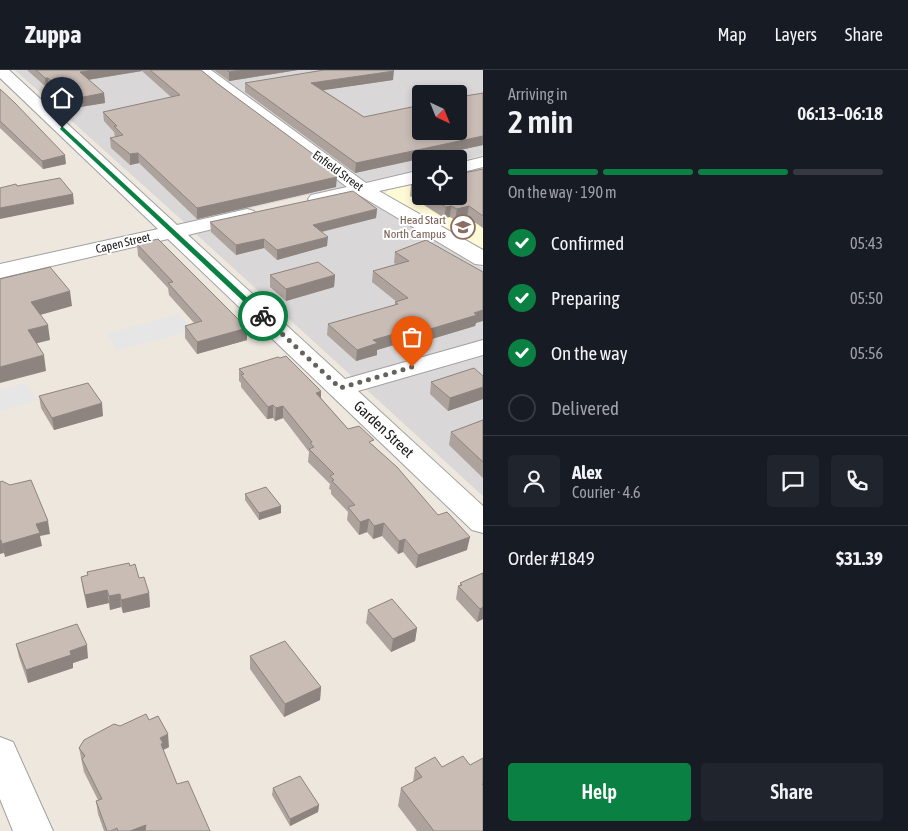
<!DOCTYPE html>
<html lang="en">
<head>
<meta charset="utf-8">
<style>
  :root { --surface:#171b24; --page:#20242c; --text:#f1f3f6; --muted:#9ea1a6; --line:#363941; --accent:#0b8043 }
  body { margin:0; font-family:"Asap Condensed",sans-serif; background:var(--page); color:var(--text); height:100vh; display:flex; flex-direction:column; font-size:19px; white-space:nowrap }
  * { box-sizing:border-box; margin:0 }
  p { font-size:16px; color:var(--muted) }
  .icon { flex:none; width:28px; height:28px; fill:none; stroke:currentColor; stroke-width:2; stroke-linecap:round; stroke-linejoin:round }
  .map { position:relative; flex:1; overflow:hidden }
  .drawer { display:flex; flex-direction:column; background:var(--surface); width:425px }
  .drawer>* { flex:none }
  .needle { width:32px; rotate:137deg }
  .buttons { position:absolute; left:412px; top:15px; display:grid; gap:10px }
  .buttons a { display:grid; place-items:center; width:55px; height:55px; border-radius:5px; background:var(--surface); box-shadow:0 2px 8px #0003; font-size:25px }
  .pin { position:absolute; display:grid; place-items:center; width:42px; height:42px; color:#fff; margin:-51px -21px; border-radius:50% 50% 50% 0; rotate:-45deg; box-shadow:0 0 5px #0007 }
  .pin .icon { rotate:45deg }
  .courier { position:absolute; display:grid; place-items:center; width:50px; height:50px; margin:-25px; border:4px solid #0b8043; border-radius:50%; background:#fff; color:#222; box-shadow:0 1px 6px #0007 }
  .overview em { font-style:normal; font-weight:600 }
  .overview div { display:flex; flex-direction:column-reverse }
  .overview { display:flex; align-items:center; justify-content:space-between; height:85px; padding:0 25px }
  h1 { font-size:32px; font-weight:600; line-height:38px }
  .bar { display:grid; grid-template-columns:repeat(4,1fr); gap:8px 5px; align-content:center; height:60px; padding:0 25px }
  .bar i { height:6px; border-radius:4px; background:var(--line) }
  .bar .selected { background:var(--accent) }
  .bar p { grid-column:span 4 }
  .line { display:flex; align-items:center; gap:12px; padding:0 25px; border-top:1px solid var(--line) }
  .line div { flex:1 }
  .round { display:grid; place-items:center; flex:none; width:52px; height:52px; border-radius:5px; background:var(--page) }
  ol { padding:0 25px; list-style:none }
  li { display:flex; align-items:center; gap:15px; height:55px }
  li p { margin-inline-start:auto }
  li .icon { padding:5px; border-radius:50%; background:var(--accent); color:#fff; stroke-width:4 }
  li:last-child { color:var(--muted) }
  li i { width:28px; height:28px; border:2px solid var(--line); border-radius:50% }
  .primary-button { display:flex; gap:10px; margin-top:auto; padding:10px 25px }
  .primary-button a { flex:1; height:58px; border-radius:5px; background:var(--accent); color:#fff; font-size:20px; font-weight:600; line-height:58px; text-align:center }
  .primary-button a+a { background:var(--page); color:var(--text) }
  header { display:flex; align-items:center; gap:30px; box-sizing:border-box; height:70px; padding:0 25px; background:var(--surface); border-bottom:1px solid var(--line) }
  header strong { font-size:24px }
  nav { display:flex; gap:28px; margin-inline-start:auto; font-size:18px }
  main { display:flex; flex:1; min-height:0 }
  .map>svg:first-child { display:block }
</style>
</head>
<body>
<header>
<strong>Zuppa</strong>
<nav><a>Map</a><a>Layers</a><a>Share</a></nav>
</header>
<main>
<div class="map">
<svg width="483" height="761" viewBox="0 0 483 761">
  <rect width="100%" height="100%" fill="#ede7de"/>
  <path fill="#d9d7d7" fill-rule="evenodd" d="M15 0H483V85L459 91V89H421V99L185 153ZM421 24H459V61H421Z
    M355 127 366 129 483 198V426L196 164Z"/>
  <path fill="#fffad6" d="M421 112V126H459L483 135V180L385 124 388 120Z"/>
  <path fill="#e6e6e6" d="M178 244 193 261 117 280 106 264Z
    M26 313 36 331 0 341V320Z"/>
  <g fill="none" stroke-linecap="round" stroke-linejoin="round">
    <g stroke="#a1a1a1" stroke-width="2">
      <path id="minor" d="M0 0H9L177 155 247 139 254 141 257 145 254 149 188 165 345 309 483 270V285L358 321 483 436V463L472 460 168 169 0 208V194L158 159 0 8Z
        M193 0H211L366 113 421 100V112L379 121 483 180V195L475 194 359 125 318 135 311 133 308 129 311 125 347 117Z
        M483 87V97L459 103V93Z
        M0 667 13 672 53 761H13L0 729Z"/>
    </g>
    <use href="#minor" fill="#fff" fill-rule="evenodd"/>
  </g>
  <path fill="#ada29c" d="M27 0H201L332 103 336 117 197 149 139 93 130 95 111 78 110 68 115 67 114 62 104 51 103 42 171 27 142 1 88 10 104 23 105 33 74 38 49 17H46Z
    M214 0H298L229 11Z
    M393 10 323 20 364 47 483 23V75L355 103 245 22V13Z
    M0 19 66 94 43 99 0 58Z
    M483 99V158L467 147 455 150 450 147 444 148 410 126 411 115 421 113V126H459Z
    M377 139 376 148 322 162 327 176 277 190 264 178 236 185 211 162 210 152Z
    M426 170 476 253 475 256 425 271 421 267 377 280V285L356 291 327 265 328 254 395 235V232H397L372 212 373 201 396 194 394 193 395 182Z
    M137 174 247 270 197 284 185 268V256L194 253 169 225 168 218 138 186Z
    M270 205H335L334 217 286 231 270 217Z
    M239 299 321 328 348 359 373 375 467 480 416 498 403 482 398 484 382 466 373 469 367 462 359 465 347 450 348 442 331 424V420L329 419 330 414 308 392 309 382 283 348 275 351 273 348 267 349 241 317V313L239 311Z
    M483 306V329L448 341 430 324 431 312Z
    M39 326 103 346 54 360 41 338Z
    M483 350V408L449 375 451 362Z
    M245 424 281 436V443L259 450 245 430Z
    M130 496 149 523 150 537 123 543 121 537 110 540 109 533 87 538 83 520 81 507Z
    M483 503V549L477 552 456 529 458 516H460V513Z
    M368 540 417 558 415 571 391 582 366 553Z
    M16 574 88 588 73 593V598L28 613 19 587Z
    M250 586 321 617 320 630 284 647 250 599Z
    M149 650 169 677 163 680 177 714 210 761H104L98 744 96 731 98 730 84 702 79 678 120 656Z
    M415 698 483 761H417L398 736 401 718 413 712Z
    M273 718 319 735 318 742 290 756 272 725Z"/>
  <path fill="#8d847f" d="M93 0H142V1L80 11V2Z
    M241 0H298L229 11V2Z
    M394 1 393 10 311 22V13Z
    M45 8H48L49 17H46Z
    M104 23 105 33 74 38 73 29Z
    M483 66V75L355 103 356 93Z
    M138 83 139 93 130 95V84Z
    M65 85 66 94 43 99 42 91Z
    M332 98V108L327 99Z
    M337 107 336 117 197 149V138Z
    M73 124 74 134 0 149V138Z
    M451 136 450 147 444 148 446 137Z
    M469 136 467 147 455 150 457 139Z
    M377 139 376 148 312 164 313 155Z
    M328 167 327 176 277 190V180Z
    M264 169V178L236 185V175Z
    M335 205 334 217 286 231V219Z
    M70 221 72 236 33 247 31 232Z
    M483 240V251L476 253 475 256 425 271 427 260 474 243Z
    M48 255 50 270 30 275 28 260Z
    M422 256 421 267 377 280V285L356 291 357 280 373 270Z
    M247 258V270L197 284V272Z
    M44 285 46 301 0 313V297Z
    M483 317V329L448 341 450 328Z
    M321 321V333L316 323Z
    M102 333 103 346 54 360 52 348Z
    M273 335V348L267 349 268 337Z
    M283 336V348L275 351 276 338Z
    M281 436V443L259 450V443Z
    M369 449 367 462 359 465 360 452Z
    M48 451 50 464 40 466 42 476 5 487 2 474 36 454Z
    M384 453 382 466 373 469 374 456Z
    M470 467 467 480 416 498 418 485Z
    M405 469 403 482 398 484 399 471Z
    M0 470H1L4 483 0 484Z
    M107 520 109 533 87 538 85 525Z
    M149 523 150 537 123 543 121 530Z
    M120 524 121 537 110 540 109 526Z
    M483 537V549L477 552 480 539Z
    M417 558 415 571 391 582 393 569Z
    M87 575 88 588 73 593V598L28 613 26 600 70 581Z
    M321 617 320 630 284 647 285 634Z
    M168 664 169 677 163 680 164 686 160 668Z
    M319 735 318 742 290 756V749Z
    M146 755 147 761H130Z"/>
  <path fill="#c9bcb5" stroke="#8d847f" d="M36 0H93L80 2 104 23 73 29 48 8H45Z
    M150 0H201L218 14 332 98 327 99 337 107 197 138 138 83 130 84 110 68 123 65 114 56H117L103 42 180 25Z
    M227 0H241L229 2Z
    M324 0H393L394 1 311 13 364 47 421 35V61H459V27L483 23V66L356 93 245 13Z
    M0 19 14 32 65 85 42 91 0 51Z
    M483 99V146L469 136 457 139 451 136 446 137 428 126H459V104Z
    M60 108 73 124 0 138V118L16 114 17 116Z
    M421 113V122L411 115Z
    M353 121 377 139 313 155 328 167 277 180 264 169 236 175 210 152Z
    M158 169 247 258 197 272 185 256 202 251 168 213 173 212 137 174Z
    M426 170 483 202V240L474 243 477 245 427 260 422 256 373 270 378 273 357 280 328 254 398 234 395 232 408 228 373 201 409 191 395 182Z
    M318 192 335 205 286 219 270 205Z
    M50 197 70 221 31 232 48 255 28 260 44 285 0 297V209Z
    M286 286 321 321 316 323 348 359 359 356 374 370 369 372 397 397 438 445 447 442 470 467 418 485 405 469 399 471 384 453 374 456 369 449 360 452 348 437 355 435 332 411 334 410 330 406 334 404 309 379 314 377 310 373 312 372 283 336 276 338 273 335 268 337 241 305 244 304 239 299 278 287 280 288Z
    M474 298 483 306V317L450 328 431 312Z
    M88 313 102 333 52 348 39 326Z
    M483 350V392L451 362Z
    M31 410 48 451 36 454 40 463 2 474 1 470H0V412L2 411 10 415Z
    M266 417 281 436 259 443 245 424Z
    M129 493 130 496 135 494 139 508 144 507 149 523 121 530 120 524 109 526 107 520 85 525 81 507 88 505 87 502Z
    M483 503V537L480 539 458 516 462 515 460 513Z
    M392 529 417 558 393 569 368 540Z
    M77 554 87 575 70 581 71 585 26 600 16 574Z
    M285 571 321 617 285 634 250 586Z
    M146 644 149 650 158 646 168 664 160 668 163 673 161 674 177 714 188 711 210 761H145L146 755 130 761H118L117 758 111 761H107L96 731 102 729 82 689 85 686 79 678 84 670 114 654 120 656Z
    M463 686 470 695 483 688V714H482L483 715V761H434L401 718 422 707 415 698 435 687 442 697Z
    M300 706 319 735 290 749 273 718Z"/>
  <path fill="#0b8043" d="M62 56 265 244V247H260L60 59Z"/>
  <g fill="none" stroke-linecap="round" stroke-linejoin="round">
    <path stroke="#64625f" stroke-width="5" stroke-dasharray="0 9" d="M263 246 340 318 412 297"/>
  </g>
  <defs>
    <g id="school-ring" transform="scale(1.25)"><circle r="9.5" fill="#fff" stroke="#8d6e63" stroke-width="1.5"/><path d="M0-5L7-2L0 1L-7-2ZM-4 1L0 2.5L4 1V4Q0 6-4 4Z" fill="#8d6e63"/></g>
  </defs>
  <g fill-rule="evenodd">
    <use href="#school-ring" x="463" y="157"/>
  </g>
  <g text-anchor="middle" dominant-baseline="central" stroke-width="4" stroke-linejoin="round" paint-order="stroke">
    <g font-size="12" fill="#1a1a1a" stroke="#fff">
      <text transform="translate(338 101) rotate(36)">Enfield Street</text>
      <text transform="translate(123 173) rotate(-13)">Capen Street</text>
    </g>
    <g font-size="12" fill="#785e54" stroke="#fff" text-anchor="end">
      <text x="446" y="150">Head Start<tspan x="446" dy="14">North Campus</tspan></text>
    </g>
    <g font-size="15" fill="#1a1a1a" stroke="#fff">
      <text transform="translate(384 359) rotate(43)">Garden Street</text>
    </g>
  </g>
</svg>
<div class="buttons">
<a><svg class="needle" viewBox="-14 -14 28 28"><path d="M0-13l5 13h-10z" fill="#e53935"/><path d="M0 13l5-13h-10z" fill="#9ea1a6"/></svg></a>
<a><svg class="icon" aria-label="locate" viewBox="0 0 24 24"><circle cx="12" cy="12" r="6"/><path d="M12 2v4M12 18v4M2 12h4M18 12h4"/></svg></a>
</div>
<div class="pin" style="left:412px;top:297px;background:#ea580c"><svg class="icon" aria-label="bag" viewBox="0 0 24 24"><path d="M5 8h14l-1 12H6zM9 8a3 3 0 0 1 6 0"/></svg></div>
<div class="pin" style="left:62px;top:58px;background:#1f2937"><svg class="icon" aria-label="home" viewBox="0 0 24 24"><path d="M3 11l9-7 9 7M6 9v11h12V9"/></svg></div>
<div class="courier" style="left:263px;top:246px"><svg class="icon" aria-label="bike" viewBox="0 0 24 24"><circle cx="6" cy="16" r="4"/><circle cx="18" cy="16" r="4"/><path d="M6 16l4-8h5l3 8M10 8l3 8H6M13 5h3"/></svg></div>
</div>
<section class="drawer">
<div class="overview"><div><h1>2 min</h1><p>Arriving in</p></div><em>06:13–06:18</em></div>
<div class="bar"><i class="selected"></i><i class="selected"></i><i class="selected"></i><i></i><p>On the way · 190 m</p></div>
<ol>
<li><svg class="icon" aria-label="check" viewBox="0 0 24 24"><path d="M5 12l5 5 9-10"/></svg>Confirmed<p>05:43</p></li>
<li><svg class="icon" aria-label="check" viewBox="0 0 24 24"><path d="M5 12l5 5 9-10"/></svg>Preparing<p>05:50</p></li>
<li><svg class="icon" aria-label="check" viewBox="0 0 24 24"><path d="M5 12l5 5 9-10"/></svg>On the way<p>05:56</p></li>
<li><i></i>Delivered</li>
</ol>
<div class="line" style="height:90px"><a class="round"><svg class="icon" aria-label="person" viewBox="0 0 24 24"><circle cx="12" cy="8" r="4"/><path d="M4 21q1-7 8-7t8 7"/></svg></a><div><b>Alex</b><p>Courier · 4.6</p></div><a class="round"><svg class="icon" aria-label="chat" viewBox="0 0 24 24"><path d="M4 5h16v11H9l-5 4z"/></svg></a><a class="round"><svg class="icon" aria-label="phone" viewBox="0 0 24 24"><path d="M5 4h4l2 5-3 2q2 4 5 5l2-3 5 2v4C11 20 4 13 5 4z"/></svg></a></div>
<div class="line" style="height:65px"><div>Order #1849</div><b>$31.39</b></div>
<div class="primary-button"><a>Help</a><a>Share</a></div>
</section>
</main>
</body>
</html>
